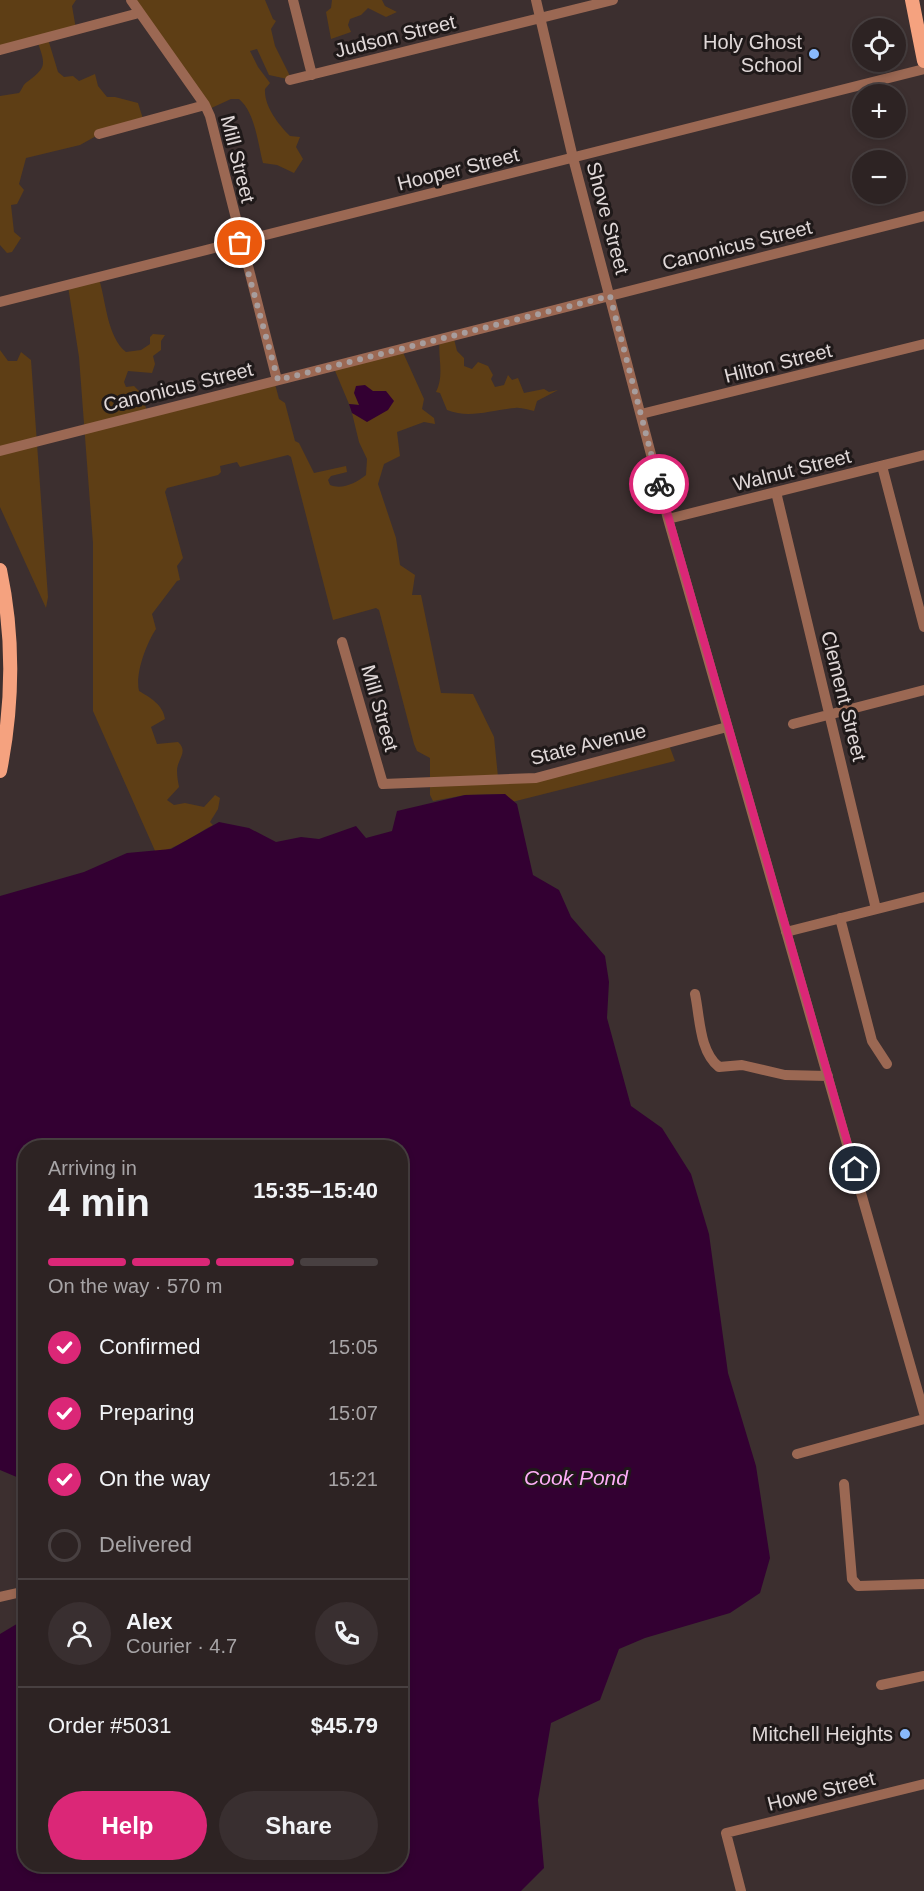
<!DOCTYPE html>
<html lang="en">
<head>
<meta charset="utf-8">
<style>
  :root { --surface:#2d2323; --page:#392f30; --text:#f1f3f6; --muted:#a7a4a6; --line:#484041; --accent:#db2777 }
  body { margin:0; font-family:Helvetica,sans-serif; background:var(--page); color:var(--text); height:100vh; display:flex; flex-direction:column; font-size:22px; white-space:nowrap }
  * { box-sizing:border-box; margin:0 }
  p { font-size:20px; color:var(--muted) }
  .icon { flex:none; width:33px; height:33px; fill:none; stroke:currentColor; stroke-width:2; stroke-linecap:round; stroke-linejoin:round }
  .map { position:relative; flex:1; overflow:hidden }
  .side { position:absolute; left:18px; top:1140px; width:390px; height:732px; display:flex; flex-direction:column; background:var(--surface); border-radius:24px; box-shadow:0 3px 9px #0003,0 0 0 2px var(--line) }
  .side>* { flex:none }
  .tools { position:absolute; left:852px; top:18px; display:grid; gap:12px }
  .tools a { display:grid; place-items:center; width:54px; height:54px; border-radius:50%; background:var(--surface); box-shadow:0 3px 9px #0003,0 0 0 2px var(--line); font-size:30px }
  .pin { position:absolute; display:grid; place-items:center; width:51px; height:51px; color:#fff; margin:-26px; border:3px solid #fff; border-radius:50%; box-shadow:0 2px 6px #0007 }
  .courier { position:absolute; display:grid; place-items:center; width:60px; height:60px; margin:-30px; border:4px solid #db2777; border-radius:50%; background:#fff; color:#222; box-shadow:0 2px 8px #0007 }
  .summary em { font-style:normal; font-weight:600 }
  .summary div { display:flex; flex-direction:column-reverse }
  .summary { display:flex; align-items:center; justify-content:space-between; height:102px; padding:0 30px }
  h1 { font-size:39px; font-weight:600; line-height:45px }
  .bar { display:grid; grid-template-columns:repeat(4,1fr); gap:9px 6px; align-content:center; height:72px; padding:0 30px }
  .bar i { height:8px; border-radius:4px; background:var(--line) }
  .bar .selected { background:var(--accent) }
  .bar p { grid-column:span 4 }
  .line { display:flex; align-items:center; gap:15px; padding:0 30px; border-top:2px solid var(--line) }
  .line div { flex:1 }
  .round { display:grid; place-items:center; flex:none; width:63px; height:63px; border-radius:32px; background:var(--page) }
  ol { padding:0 30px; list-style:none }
  li { display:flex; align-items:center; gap:18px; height:66px }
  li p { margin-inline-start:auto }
  li .icon { padding:6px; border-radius:50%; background:var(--accent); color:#fff; stroke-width:4 }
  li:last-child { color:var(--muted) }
  li i { width:33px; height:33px; border:3px solid var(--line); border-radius:50% }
  .cta { display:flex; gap:12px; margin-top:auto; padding:12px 30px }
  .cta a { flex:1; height:69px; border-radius:36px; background:var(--accent); color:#fff; font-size:24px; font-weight:600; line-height:69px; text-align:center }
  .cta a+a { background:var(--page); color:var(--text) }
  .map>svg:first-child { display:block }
</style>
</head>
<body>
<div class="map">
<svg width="924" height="1891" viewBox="0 0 924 1891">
  <rect width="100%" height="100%" fill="#3c2f2f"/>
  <path fill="#5e3e15" d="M0 0H76L72 6 76 29 48 39 58 72 64 77 73 76 79 81 95 74 98 86 107 97H115L138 103 144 122 98 135 80 145 26 158 19 184 24 190 17 204 11 205 14 232 21 238 12 252 7 253 0 245V96L19 93C22 90 23 84 27 82 46 67 46 66 38 43L0 52Z
    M131 0H265L273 19 276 21 271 29 275 46 292 80 269 75 257 49 250 51 258 67 270 83 265 89C264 106 278 124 290 136L300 137 296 147 303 159 294 173 277 165 263 163C258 144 255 112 239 99H231L207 110Z
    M332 0H382L385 6 397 12 386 17 368 8 361 15 350 19 348 25 351 32 331 39 326 12 331 8Z
    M99 279C106 301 107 337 126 352L141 350 150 344V337L153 334 165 335 161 341V350L153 356 155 364 152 373 128 371 124 382 126 387 134 386 141 393 147 411 275 384 279 399 285 403 295 441 299 443 314 473 346 466 347 472 331 476 328 480 330 485C342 490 356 483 366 475L367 459 359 442 352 413 361 416 359 405 349 404 333 366 401 348 424 399 422 409 434 418 435 424 424 422 397 432 400 456 384 464 378 484 396 538 400 565 415 575 412 595H421L441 693 473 694 494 737 498 777 537 779 669 745 675 761 512 802 505 794 465 795 433 801 430 795V758L417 751 414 744 379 610 376 608 333 620 291 457 288 455 240 467 237 462 220 466 221 472 218 475 167 488 165 492 183 558 177 566 180 580 177 581 152 614 156 629C146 644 135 674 139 691 151 698 163 705 165 719L151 727 157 744 178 742C189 752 177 759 177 771 177 776 178 782 179 787L167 800 174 805 185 803 204 807 215 795 220 798 218 809 210 822 213 825C194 835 178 848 156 853L93 711V543L79 357 68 286Z
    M453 335 457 351 464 358V366L472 369 478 362 488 366 493 375 491 379 495 387 504 385 508 375 512 380 518 378 524 393 544 389 549 392 558 390 537 401 534 411C528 410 521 407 515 408 492 410 469 419 447 410L440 393 436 392C445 374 437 357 440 338Z
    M0 350 8 361H17L21 352 31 360 48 597 46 608 0 507Z"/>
  <path fill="#330032" d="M365 385 373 391H386L394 401 388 410 367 422 352 413 349 404 359 405 354 393 356 386Z
    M505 794 517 804 533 875 559 890 571 917 605 956 609 982 607 1018 631 1106 662 1128 691 1174 709 1234 728 1373 756 1466 770 1558 760 1593 730 1613 645 1638 619 1649 600 1700 551 1723 538 1800 544 1868 521 1891H0V1634L25 1619 26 1864H400V1148H26L25 1493 19 1478 0 1470V896L84 872 127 853 171 849 219 822 249 828 276 842 301 837 319 839 356 826 366 838 392 831 397 811 465 795Z"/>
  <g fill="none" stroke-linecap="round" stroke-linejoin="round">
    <path stroke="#9b6853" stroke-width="10" d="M131 0 205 105 210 116 277 380
      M293 0 312 75
      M536 0 573 158 668 519 924 1413
      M0 50 139 13
      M290 80 613 0
      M99 134 205 105
      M0 302 924 69
      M641 414 924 344
      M0 451 924 216
      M882 466 924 627
      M776 492 876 909
      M668 519 924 455
      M342 642 383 784 536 778 727 727
      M793 724 924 690
      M840 918 872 1041 887 1064
      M786 932 924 897
      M695 994C700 1017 699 1051 719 1067L742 1065 785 1075 828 1076
      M797 1454 924 1419
      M844 1484 852 1579 858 1586 924 1584
      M0 1597 26 1591
      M881 1685 924 1676
      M741 1891 726 1833 924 1784"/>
    <path stroke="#f5a27f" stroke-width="14" d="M912 0 924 61
      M0 570C14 636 13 705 0 771"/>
  </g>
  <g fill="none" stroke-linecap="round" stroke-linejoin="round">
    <path stroke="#a79d9d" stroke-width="6" stroke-dasharray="0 10.8" d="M240 243 278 380 610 296 659 484"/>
    <path stroke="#db2777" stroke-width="8" d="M659 484 855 1169"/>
  </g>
  <g fill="#89bafc" stroke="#1f1919" stroke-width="2">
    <circle cx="814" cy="54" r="6"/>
    <circle cx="905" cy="1734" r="6"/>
  </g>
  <g text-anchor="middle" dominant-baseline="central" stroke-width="6" stroke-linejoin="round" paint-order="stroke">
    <g font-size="20" fill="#e0d8d8" stroke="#1f1919">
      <text transform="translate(395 36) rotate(-14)">Judson Street</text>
      <text transform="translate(238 159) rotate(76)">Mill Street</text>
      <text transform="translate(458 169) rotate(-14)">Hooper Street</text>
      <text transform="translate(608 218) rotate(75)">Shove Street</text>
      <text transform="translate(737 245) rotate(-14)">Canonicus Street</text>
      <text transform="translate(778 363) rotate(-14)">Hilton Street</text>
      <text transform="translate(178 387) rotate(-14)">Canonicus Street</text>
      <text transform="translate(792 470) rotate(-14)">Walnut Street</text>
      <text transform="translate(844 696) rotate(76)">Clement Street</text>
      <text transform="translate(380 708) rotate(74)">Mill Street</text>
      <text transform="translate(588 744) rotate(-14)">State Avenue</text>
      <text transform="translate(821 1791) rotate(-14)">Howe Street</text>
    </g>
    <g font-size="20" fill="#e0d8d8" stroke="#1f1919" text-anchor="end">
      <text x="802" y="42">Holy Ghost<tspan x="802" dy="23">School</tspan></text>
      <text x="893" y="1734">Mitchell Heights</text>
    </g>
    <g font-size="21" font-style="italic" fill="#feadf7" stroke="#1f1919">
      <text x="576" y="1477">Cook Pond</text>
    </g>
  </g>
</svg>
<div class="tools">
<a><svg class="icon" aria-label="locate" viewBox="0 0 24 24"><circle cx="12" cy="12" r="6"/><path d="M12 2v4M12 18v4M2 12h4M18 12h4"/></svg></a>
<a>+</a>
<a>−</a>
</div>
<div class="pin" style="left:240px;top:243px;background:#ea580c"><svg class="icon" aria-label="bag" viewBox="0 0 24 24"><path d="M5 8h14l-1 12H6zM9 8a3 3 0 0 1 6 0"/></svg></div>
<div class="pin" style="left:855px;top:1169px;background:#1f2937"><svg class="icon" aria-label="home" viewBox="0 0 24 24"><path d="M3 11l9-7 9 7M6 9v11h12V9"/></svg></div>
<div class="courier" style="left:659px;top:484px"><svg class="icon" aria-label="bike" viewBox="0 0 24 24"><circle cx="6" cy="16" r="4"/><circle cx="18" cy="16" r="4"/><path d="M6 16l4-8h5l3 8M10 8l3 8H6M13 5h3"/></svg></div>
<section class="side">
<div class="summary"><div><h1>4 min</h1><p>Arriving in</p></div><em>15:35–15:40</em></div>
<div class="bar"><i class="selected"></i><i class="selected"></i><i class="selected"></i><i></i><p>On the way · 570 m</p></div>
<ol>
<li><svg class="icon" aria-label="check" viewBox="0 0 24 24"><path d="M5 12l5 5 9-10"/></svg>Confirmed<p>15:05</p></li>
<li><svg class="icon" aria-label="check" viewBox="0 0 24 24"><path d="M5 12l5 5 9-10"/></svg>Preparing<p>15:07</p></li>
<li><svg class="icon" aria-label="check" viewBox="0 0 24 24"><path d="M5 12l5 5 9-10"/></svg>On the way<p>15:21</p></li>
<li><i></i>Delivered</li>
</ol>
<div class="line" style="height:108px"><a class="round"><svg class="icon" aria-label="person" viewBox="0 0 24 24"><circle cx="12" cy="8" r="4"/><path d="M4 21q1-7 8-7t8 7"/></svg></a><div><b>Alex</b><p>Courier · 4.7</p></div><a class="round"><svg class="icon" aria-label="phone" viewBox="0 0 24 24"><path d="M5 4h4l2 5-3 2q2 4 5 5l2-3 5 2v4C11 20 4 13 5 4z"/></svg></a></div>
<div class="line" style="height:78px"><div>Order #5031</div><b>$45.79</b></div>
<div class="cta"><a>Help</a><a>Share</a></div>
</section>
</div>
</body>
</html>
